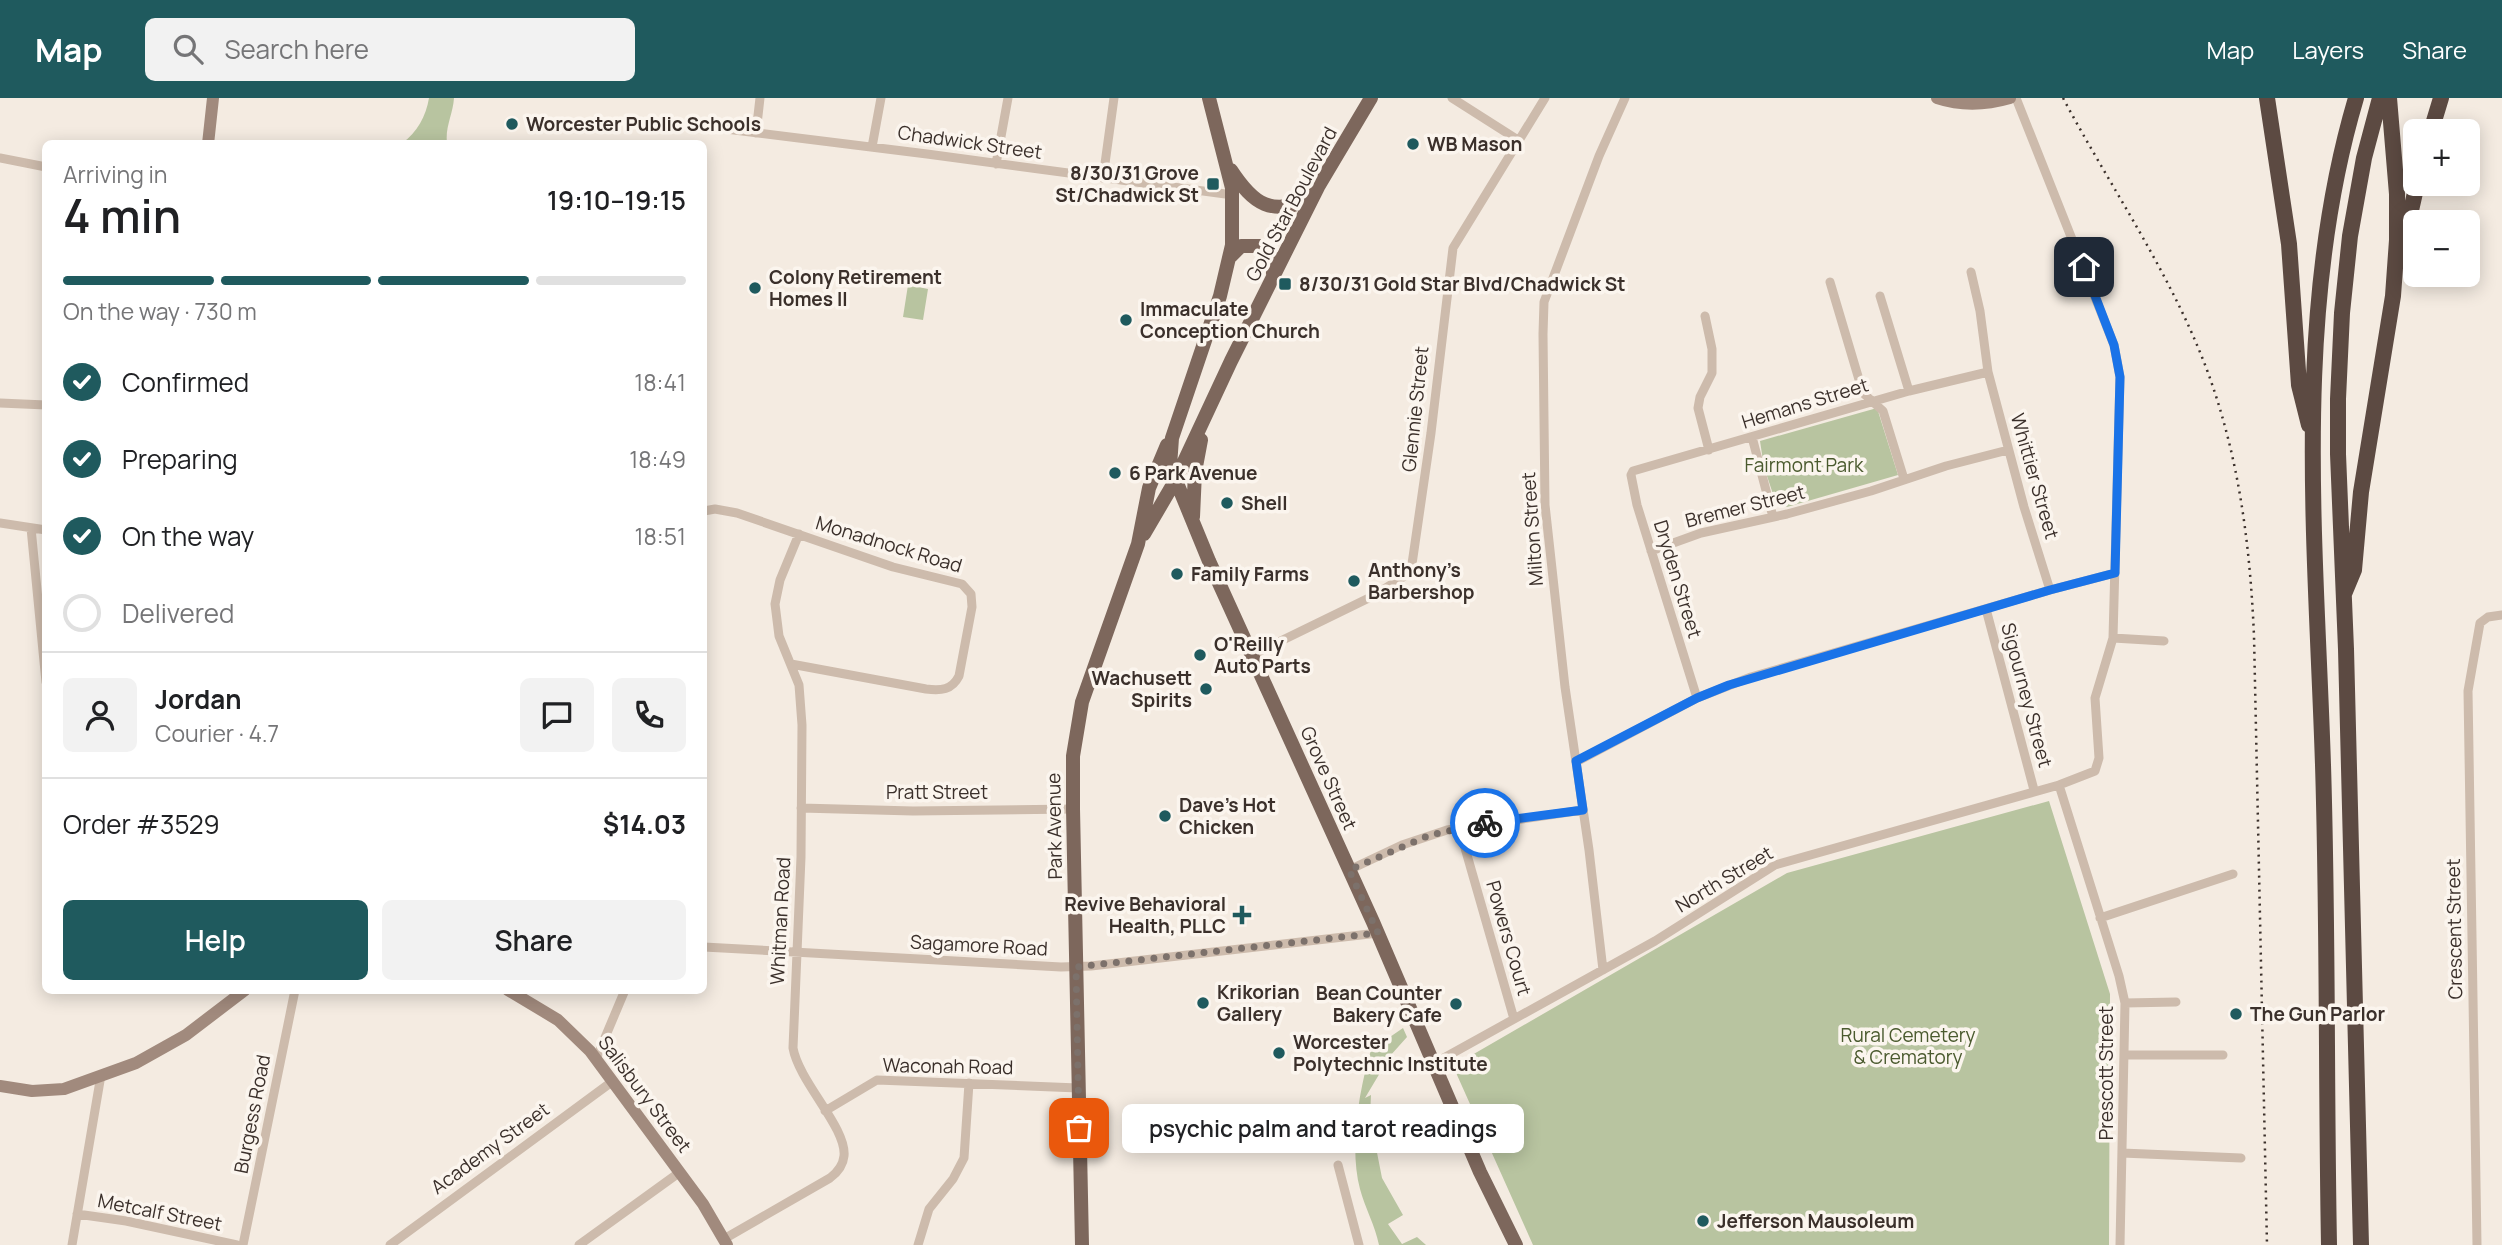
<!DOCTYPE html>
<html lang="en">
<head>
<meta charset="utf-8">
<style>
  :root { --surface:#fff; --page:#f2f2f2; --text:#202124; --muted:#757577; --line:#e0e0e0; --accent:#1f5a5e }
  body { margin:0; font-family:Manrope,sans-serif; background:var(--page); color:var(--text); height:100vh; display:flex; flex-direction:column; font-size:26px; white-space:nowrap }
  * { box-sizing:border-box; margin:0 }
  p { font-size:23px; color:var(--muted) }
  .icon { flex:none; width:38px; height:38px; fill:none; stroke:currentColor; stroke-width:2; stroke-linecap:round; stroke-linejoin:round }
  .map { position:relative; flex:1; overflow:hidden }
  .panel { position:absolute; left:42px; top:42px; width:665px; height:854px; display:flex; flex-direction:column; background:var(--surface); border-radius:10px; box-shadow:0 4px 18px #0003 }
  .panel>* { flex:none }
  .controls { position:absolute; left:2403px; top:21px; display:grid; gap:14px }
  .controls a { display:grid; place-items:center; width:77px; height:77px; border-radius:10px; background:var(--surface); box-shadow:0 4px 18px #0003; font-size:35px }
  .pin { position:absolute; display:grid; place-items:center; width:60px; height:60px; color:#fff; margin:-30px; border-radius:14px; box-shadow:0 4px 10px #0006 }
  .courier { position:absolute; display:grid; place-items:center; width:70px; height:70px; margin:-35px; border:5px solid #1a73e8; border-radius:50%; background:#fff; color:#222; box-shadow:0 2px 9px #0007 }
  .bubble { position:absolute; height:49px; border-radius:10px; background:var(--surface); box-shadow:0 4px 18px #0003; font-size:23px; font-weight:600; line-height:49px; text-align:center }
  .headline em { font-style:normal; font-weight:600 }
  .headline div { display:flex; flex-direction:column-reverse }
  .headline { display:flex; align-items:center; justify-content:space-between; height:119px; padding:0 21px }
  h1 { font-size:46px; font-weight:600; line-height:52px }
  .bar { display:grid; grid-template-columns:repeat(4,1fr); gap:10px 7px; align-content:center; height:84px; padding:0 21px }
  .bar i { height:9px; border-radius:5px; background:var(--line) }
  .bar .active { background:var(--accent) }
  .bar p { grid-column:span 4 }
  .line { display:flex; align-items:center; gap:18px; padding:0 21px; border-top:2px solid var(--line) }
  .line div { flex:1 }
  .round { display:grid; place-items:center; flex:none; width:74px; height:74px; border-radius:10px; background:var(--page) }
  ol { padding:0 21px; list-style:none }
  li { display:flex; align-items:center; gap:21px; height:77px }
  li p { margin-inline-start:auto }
  li .icon { padding:7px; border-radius:50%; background:var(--accent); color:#fff; stroke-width:4 }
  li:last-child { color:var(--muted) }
  li i { width:38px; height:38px; border:4px solid var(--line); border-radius:50% }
  .button { display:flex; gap:14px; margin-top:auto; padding:14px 21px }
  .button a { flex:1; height:80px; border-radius:10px; background:var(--accent); color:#fff; font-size:28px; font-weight:600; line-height:80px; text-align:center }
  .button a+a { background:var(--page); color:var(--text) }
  header { display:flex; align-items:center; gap:42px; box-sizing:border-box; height:98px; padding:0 35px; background:var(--accent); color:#fff }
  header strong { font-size:33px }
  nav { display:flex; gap:38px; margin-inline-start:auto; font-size:24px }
  .search { width:490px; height:63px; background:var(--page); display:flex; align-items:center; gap:18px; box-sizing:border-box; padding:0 24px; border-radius:10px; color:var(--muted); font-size:26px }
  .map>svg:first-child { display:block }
</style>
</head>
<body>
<header>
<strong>Map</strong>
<div class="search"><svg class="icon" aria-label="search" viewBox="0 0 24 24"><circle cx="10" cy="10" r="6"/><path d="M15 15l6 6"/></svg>Search here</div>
<nav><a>Map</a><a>Layers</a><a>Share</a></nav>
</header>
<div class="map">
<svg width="2502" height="1147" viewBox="0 0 2502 1147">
  <rect width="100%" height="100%" fill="#f4ebe1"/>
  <path fill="#b8c4a0" d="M429 0H454C453 16 445 29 447 45H402C417 35 426 18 429 0Z
    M908 187 928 191 923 222 903 219Z
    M1877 310 1898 377 1787 409 1776 405 1764 369 1760 343Z
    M2049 703 2110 896 2109 1147H1533L1453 968 1787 775Z
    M1403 930 1407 939 1390 958 1365 1000 1371 997 1370 1019 1382 1080 1403 1117 1388 1126 1402 1146 1417 1139 1426 1147H1379C1375 1127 1365 1110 1360 1091 1349 1050 1359 992 1371 952Z"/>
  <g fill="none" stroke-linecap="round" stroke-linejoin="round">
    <path stroke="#cdbbac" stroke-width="9" d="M1452 0 1518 42
      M702 28 927 56 1233 97
      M756 35 760 0
      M872 49 881 0
      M0 60 46 69
      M996 66 1008 0
      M1103 80 1114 0
      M1971 174 1980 213 1988 274 2024 409 2050 492
      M1830 184 1863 295 1883 313 1904 381
      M1880 198 1909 293
      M1705 218 1712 251V275L1700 299 1698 310 1709 352
      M0 305 46 307
      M1752 339 1773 419
      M704 413 715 411 737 415 893 469 962 486 971 496 972 509 959 578C952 592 941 593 926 591L791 566
      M0 425 46 432
      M31 430 46 584
      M1651 453 1701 435 1787 416 1871 393 1946 368 2008 352
      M1986 511 2034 692
      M2113 540 2164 543
      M1252 557 1373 498 1403 479 1412 466 1431 335 1453 150 1545 0
      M1697 600 1637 407 1631 377 1633 373 1909 293 1988 274
      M1576 664 1697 600 1751 579 2050 492 2115 475
      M2059 687 2119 878 2125 905 2120 1147
      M801 710 913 713 1073 711
      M1459 729 1514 921
      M1349 772 1402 747 1447 732 1583 712
      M2100 820 2233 776
      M704 849 1061 869 1091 868 1378 835
      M1603 872 1589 752 1565 589 1545 407 1543 236 1544 204 1599 58 1625 0
      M2125 905 2176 904
      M2125 957H2223
      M596 961 625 892
      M1433 966 1655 843 1775 767 2059 687 2095 673 2099 660 2095 600 2113 540 2120 279 2114 247 2016 0
      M825 1013 877 982 1078 990
      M2122 1055 2241 1060
      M1338 1067 1359 1147
      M77 1116 126 1123 237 1147
      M724 1141 830 1080C838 1074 843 1068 844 1058 847 1030 799 984 793 950L801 759 802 627 799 587 779 538 775 506 780 482 799 436
      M72 1147 101 977
      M243 1147 295 892
      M390 1147 613 983
      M579 1147 680 1074
      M918 1147 929 1111 953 1081 964 1060 969 985
      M2477 1147 2468 593 2480 525 2488 519 2502 517"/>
    <path stroke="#a18a7d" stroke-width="12" d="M1937 0C1961 8 1986 7 2010 0
      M208 46 213 0
      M508 892 558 922 590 953 703 1106 727 1147
      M0 988 32 993 64 991 136 965 186 937 245 892"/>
    <path stroke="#7d675c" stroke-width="14" d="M1209 0 1232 90V147L1220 198 1172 340 1170 368 1209 463 1373 824 1480 1074 1516 1147
      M1231 72C1254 107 1271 118 1311 101
      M1231 158 1241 148H1261L1273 160V176
      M1193 419 1195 374 1201 342
      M1144 436 1175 383 1231 263 1318 89 1371 0
      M1082 1147 1073 711V658L1082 604 1138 446 1149 390 1167 347"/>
    <path stroke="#5c4a42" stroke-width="16" d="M2267 0 2289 146 2299 287 2309 327
      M2431 33 2441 0
      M2404 143 2417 86
      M2344 496 2354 472 2361 394 2393 198 2397 142V96L2389 0
      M2329 1147C2326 987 2328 827 2323 667 2316 446 2292 215 2356 0
      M2361 1147 2346 551 2338 356V301L2342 215 2350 138 2364 60 2380 0"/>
    <path stroke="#3b302b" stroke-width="2.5" stroke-dasharray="2 5" stroke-linecap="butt" d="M2063 0C2111 90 2171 176 2207 272 2239 359 2250 446 2254 538L2267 1147"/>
  </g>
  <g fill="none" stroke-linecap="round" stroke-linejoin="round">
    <path stroke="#7c716b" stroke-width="7" stroke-dasharray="0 12.6" d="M1079 1030 1076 869 1378 835 1349 772 1430 737 1485 725"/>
    <path stroke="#1a73e8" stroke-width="9" d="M1485 725 1583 712 1576 663 1697 600 1729 587 2050 492 2115 475 2120 279 2114 247 2084 169"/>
  </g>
  <g fill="#1f5a5e" stroke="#fbf5ee" stroke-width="2.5">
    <circle cx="512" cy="26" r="7"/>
    <circle cx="1413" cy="46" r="7"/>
    <rect x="1206" y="79" width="14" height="14" rx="3.5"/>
    <rect x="1278" y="179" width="14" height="14" rx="3.5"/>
    <circle cx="755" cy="190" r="7"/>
    <circle cx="1126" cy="222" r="7"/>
    <circle cx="1115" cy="375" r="7"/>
    <circle cx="1227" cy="405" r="7"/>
    <circle cx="1177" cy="476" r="7"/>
    <circle cx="1354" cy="483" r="7"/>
    <circle cx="1200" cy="557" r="7"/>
    <circle cx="1206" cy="591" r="7"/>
    <circle cx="1165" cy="718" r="7"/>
    <path d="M1238.5 806.5h7v7h7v7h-7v7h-7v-7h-7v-7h7z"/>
    <circle cx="1203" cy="905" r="7"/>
    <circle cx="1456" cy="906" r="7"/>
    <circle cx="2236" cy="916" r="7"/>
    <circle cx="1279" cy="955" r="7"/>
    <circle cx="1703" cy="1123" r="7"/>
  </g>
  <g text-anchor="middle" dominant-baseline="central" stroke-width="7" stroke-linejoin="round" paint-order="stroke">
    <g font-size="19" font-weight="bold" fill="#3b302b" stroke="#fbf5ee" text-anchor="start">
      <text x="526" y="26">Worcester Public Schools</text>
      <text x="1427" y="46">WB Mason</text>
      <text x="1199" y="75" text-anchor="end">8/30/31 Grove<tspan x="1199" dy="22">St/Chadwick St</tspan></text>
      <text x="769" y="179">Colony Retirement<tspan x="769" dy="22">Homes II</tspan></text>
      <text x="1299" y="186">8/30/31 Gold Star Blvd/Chadwick St</text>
      <text x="1140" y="211">Immaculate<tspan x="1140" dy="22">Conception Church</tspan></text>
      <text x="1129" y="375">6 Park Avenue</text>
      <text x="1241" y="405">Shell</text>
      <text x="1368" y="472">Anthony’s<tspan x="1368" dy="22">Barbershop</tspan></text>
      <text x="1191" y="476">Family Farms</text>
      <text x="1214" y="546">O'Reilly<tspan x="1214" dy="22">Auto Parts</tspan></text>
      <text x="1192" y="580" text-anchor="end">Wachusett<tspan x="1192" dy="22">Spirits</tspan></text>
      <text x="1179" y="707">Dave's Hot<tspan x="1179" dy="22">Chicken</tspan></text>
      <text x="1226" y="806" text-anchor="end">Revive Behavioral<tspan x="1226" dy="22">Health, PLLC</tspan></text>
      <text x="1217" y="894">Krikorian<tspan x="1217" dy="22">Gallery</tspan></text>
      <text x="1442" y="895" text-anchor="end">Bean Counter<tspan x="1442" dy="22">Bakery Cafe</tspan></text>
      <text x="2250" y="916">The Gun Parlor</text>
      <text x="1293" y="944">Worcester<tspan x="1293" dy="22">Polytechnic Institute</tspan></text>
      <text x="1717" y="1123">Jefferson Mausoleum</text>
    </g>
    <g font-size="19" fill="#3b302b" stroke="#fbf5ee">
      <text transform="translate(970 44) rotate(8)">Chadwick Street</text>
      <text transform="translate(1291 106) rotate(-62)">Gold Star Boulevard</text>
      <text transform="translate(1805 305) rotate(-17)">Hemans Street</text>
      <text transform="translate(1415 311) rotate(-84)">Glennie Street</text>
      <text transform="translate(2035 378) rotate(74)">Whittier Street</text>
      <text transform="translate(1745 408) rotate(-14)">Bremer Street</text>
      <text transform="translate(1532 431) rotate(-94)">Milton Street</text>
      <text transform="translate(889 446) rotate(17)">Monadnock Road</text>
      <text transform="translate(1678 481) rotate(73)">Dryden Street</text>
      <text transform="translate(2027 597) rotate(75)">Sigourney Street</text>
      <text transform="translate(1329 680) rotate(66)">Grove Street</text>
      <text x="937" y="694">Pratt Street</text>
      <text transform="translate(1054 728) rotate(-91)">Park Avenue</text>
      <text transform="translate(1724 781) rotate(-31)">North Street</text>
      <text transform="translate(780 823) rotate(-87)">Whitman Road</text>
      <text transform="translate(2454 831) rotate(-91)">Crescent Street</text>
      <text transform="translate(1509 840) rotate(74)">Powers Court</text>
      <text transform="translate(979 847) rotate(3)">Sagamore Road</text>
      <text transform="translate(948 968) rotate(1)">Waconah Road</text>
      <text transform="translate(2106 975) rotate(-90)">Prescott Street</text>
      <text transform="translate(645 996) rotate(53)">Salisbury Street</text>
      <text transform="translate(252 1016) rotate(-79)">Burgess Road</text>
      <text transform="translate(490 1050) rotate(-36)">Academy Street</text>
      <text transform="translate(160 1114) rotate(11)">Metcalf Street</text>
    </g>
    <g font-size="19" fill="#4a5a2e" stroke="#fbf5ee">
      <text x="1804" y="367">Fairmont Park</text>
      <text x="1908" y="937">Rural Cemetery<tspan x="1908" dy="22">&amp; Crematory</tspan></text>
    </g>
  </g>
</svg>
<div class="controls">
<a>+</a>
<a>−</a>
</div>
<div class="pin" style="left:1079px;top:1030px;background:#ea580c"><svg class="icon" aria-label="bag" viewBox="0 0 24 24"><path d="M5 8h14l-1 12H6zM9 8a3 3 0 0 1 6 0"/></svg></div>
<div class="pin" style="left:2084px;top:169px;background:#1f2937"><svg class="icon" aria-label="home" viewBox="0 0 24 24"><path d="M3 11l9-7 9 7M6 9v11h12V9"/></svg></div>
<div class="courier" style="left:1485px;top:725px"><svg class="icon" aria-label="bike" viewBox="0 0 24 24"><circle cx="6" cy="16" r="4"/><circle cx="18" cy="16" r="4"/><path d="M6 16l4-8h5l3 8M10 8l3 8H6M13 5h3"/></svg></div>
<div class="bubble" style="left:1122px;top:1006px;width:402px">psychic palm and tarot readings</div>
<section class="panel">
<div class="headline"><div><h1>4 min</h1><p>Arriving in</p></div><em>19:10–19:15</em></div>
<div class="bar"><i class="active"></i><i class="active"></i><i class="active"></i><i></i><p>On the way · 730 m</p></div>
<ol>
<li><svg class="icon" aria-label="check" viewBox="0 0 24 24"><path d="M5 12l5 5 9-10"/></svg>Confirmed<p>18:41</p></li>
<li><svg class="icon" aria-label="check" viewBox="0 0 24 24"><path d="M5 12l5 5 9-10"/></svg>Preparing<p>18:49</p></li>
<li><svg class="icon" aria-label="check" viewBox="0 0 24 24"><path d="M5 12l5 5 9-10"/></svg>On the way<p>18:51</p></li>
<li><i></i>Delivered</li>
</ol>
<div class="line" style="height:126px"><a class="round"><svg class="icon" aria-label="person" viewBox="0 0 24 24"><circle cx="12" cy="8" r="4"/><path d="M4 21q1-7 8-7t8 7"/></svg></a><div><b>Jordan</b><p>Courier · 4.7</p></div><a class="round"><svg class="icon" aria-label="chat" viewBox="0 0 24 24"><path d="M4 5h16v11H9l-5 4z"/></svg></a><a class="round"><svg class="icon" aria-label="phone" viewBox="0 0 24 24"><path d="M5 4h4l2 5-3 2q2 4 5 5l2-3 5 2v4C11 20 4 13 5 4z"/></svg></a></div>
<div class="line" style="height:91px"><div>Order #3529</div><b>$14.03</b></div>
<div class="button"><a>Help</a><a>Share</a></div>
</section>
</div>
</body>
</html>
